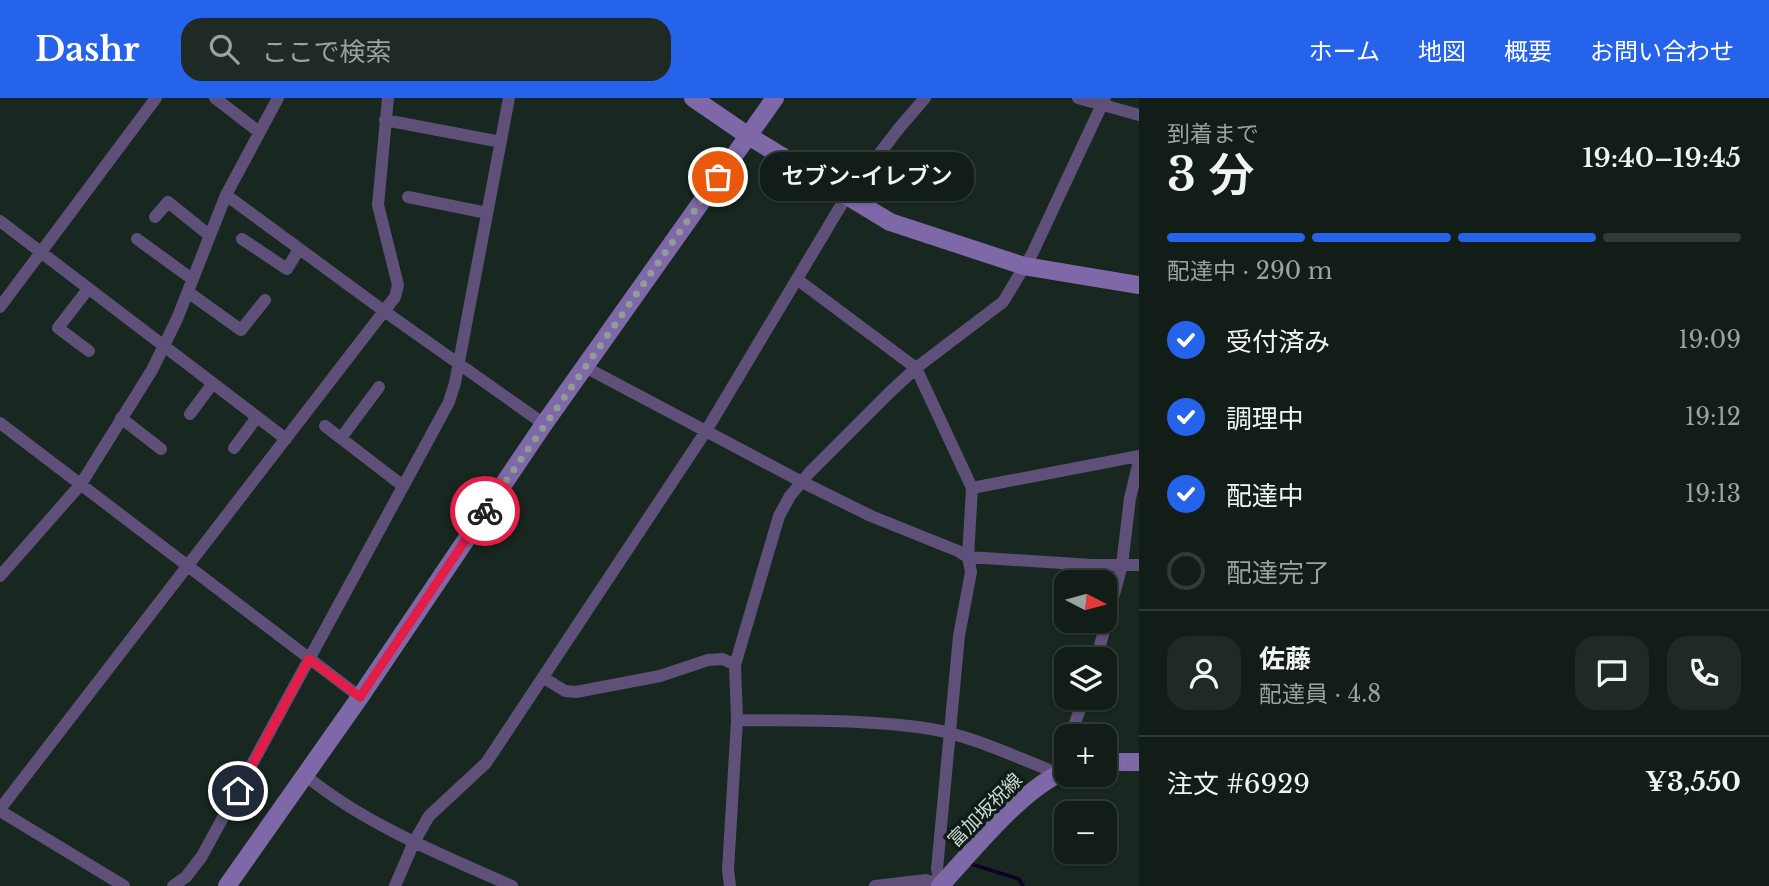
<!DOCTYPE html>
<html lang="ja">
<head>
<meta charset="utf-8">
<style>
  :root { --surface:#121d17; --page:#1f2a24; --text:#f1f3f6; --muted:#9ca2a1; --line:#313b36; --accent:#2563eb }
  body { margin:0; font-family:"Libre Baskerville","Noto Sans JP",serif; background:var(--page); color:var(--text); height:100vh; display:flex; flex-direction:column; font-size:26px; white-space:nowrap }
  * { box-sizing:border-box; margin:0 }
  p { font-size:23px; color:var(--muted) }
  .icon { flex:none; width:38px; height:38px; fill:none; stroke:currentColor; stroke-width:2; stroke-linecap:round; stroke-linejoin:round }
  .map { position:relative; flex:1; overflow:hidden }
  .panel { display:flex; flex-direction:column; background:var(--surface); width:630px }
  .panel>* { flex:none }
  .needle { width:46px; rotate:96deg }
  .fabs { position:absolute; left:1054px; top:472px; display:grid; gap:14px }
  .fabs a { display:grid; place-items:center; width:63px; height:63px; border-radius:14px; background:var(--surface); box-shadow:0 2px 5px #0004,0 0 0 2px var(--line); font-size:35px }
  .pin { position:absolute; display:grid; place-items:center; width:60px; height:60px; color:#fff; margin:-30px; border:4px solid #fff; border-radius:50%; box-shadow:0 2px 7px #0007 }
  .courier { position:absolute; display:grid; place-items:center; width:70px; height:70px; margin:-35px; border:5px solid #e11d48; border-radius:50%; background:#fff; color:#222; box-shadow:0 2px 9px #0007 }
  .bubble { position:absolute; height:49px; border-radius:21px; background:var(--surface); box-shadow:0 2px 5px #0004,0 0 0 2px var(--line); font-size:23px; font-weight:600; line-height:49px; text-align:center }
  .headline em { font-style:normal; font-weight:600 }
  .headline div { display:flex; flex-direction:column-reverse }
  .headline { display:flex; align-items:center; justify-content:space-between; height:119px; padding:0 28px }
  h1 { font-size:46px; font-weight:600; line-height:52px }
  .bar { display:grid; grid-template-columns:repeat(4,1fr); gap:10px 7px; align-content:center; height:84px; padding:0 28px }
  .bar i { height:9px; border-radius:5px; background:var(--line) }
  .bar .current { background:var(--accent) }
  .bar p { grid-column:span 4 }
  .line { display:flex; align-items:center; gap:18px; padding:0 28px; border-top:2px solid var(--line) }
  .line div { flex:1 }
  .round { display:grid; place-items:center; flex:none; width:74px; height:74px; border-radius:21px; background:var(--page) }
  ol { padding:0 28px; list-style:none }
  li { display:flex; align-items:center; gap:21px; height:77px }
  li p { margin-inline-start:auto }
  li .icon { padding:7px; border-radius:50%; background:var(--accent); color:#fff; stroke-width:4 }
  li:last-child { color:var(--muted) }
  li i { width:38px; height:38px; border:4px solid var(--line); border-radius:50% }
  header { display:flex; align-items:center; gap:42px; box-sizing:border-box; height:98px; padding:0 35px; background:var(--accent); color:#fff }
  header strong { font-size:33px }
  nav { display:flex; gap:38px; margin-inline-start:auto; font-size:24px }
  .search { width:490px; height:63px; background:var(--page); display:flex; align-items:center; gap:18px; box-sizing:border-box; padding:0 24px; border-radius:21px; color:var(--muted); font-size:26px }
  main { display:flex; flex:1; min-height:0 }
  .map>svg:first-child { display:block }
</style>
</head>
<body>
<header>
<strong>Dashr</strong>
<div class="search"><svg class="icon" aria-label="search" viewBox="0 0 24 24"><circle cx="10" cy="10" r="6"/><path d="M15 15l6 6"/></svg>ここで検索</div>
<nav><a>ホーム</a><a>地図</a><a>概要</a><a>お問い合わせ</a></nav>
</header>
<main>
<div class="map">
<svg width="1139" height="788" viewBox="0 0 1139 788">
  <rect width="100%" height="100%" fill="#18271f"/>
  <g fill="none" stroke-linecap="round" stroke-linejoin="round">
    <path stroke="#100026" stroke-width="3.5" d="M971 766 1019 781 1023 788"/>
    <path stroke="#5e5078" stroke-width="12" d="M215 0 259 34
      M1078 0 1139 17
      M385 22 501 44
      M226 97 384 213 544 326
      M408 99 487 115
      M155 119 168 104 209 137
      M0 123 286 341
      M137 141 192 181
      M242 141 287 171 299 151
      M798 182 916 270 972 390 968 459 971 474 959 538 937 771 941 787
      M88 191 58 230 89 253
      M188 194 241 232 265 202
      M0 209 156 0
      M585 269 802 384 871 418 958 453 968 459 1092 467H1139
      M190 316 213 285
      M121 320 161 351
      M0 325 360 599
      M325 328 403 388
      M341 340 379 289
      M234 350 257 319
      M972 390 1139 358
      M0 478 81 386 152 272 177 221 226 97 278 0
      M1096 562 1122 467 1130 400 1139 363
      M544 580 565 593 576 594 660 578 708 562 723 561 735 567
      M737 622C800 623 868 621 931 631 971 638 1009 656 1047 671L1055 678 1066 649
      M1070 639 1084 600
      M305 677C364 726 442 757 512 788
      M0 711 395 199 398 187 378 107 388 0
      M0 713 124 788
      M173 788 186 779 202 758 449 304 455 285 509 0
      M395 788 414 744 429 718 486 665 706 333 846 99 900 29 925 0
      M730 788 728 772 737 622 735 567 779 418 790 398 810 374 890 294 916 270 1003 204 1032 156 1105 0
      M875 788 926 782 941 787"/>
    <path stroke="#7f68a8" stroke-width="18" d="M693 0 747 37 890 124 1024 168 1139 187
      M1104 664H1139
      M227 788 360 599 544 326 775 0
      M940 788C971 755 1024 688 1066 673"/>
  </g>
  <g fill="none" stroke-linecap="round" stroke-linejoin="round">
    <path stroke="#909c95" stroke-width="7" stroke-dasharray="0 12.6" d="M485 413 718 79"/>
    <path stroke="#e11d48" stroke-width="9" d="M238 693 309 561 360 599 485 413"/>
  </g>
  <g text-anchor="middle" dominant-baseline="central" stroke-width="7" stroke-linejoin="round" paint-order="stroke">
    <g font-size="19" fill="#d1dbd5" stroke="#0e1e16">
      <text transform="translate(985 712) rotate(-45)">富加坂祝線</text>
    </g>
  </g>
</svg>
<div class="fabs">
<a><svg class="needle" viewBox="-14 -14 28 28"><path d="M0-13l5 13h-10z" fill="#e53935"/><path d="M0 13l5-13h-10z" fill="#9ca2a1"/></svg></a>
<a><svg class="icon" aria-label="layers" viewBox="0 0 24 24"><path d="M12 4l9 5-9 5-9-5zM3 14l9 5 9-5"/></svg></a>
<a>+</a>
<a>−</a>
</div>
<div class="pin" style="left:718px;top:79px;background:#ea580c"><svg class="icon" aria-label="bag" viewBox="0 0 24 24"><path d="M5 8h14l-1 12H6zM9 8a3 3 0 0 1 6 0"/></svg></div>
<div class="pin" style="left:238px;top:693px;background:#1f2937"><svg class="icon" aria-label="home" viewBox="0 0 24 24"><path d="M3 11l9-7 9 7M6 9v11h12V9"/></svg></div>
<div class="courier" style="left:485px;top:413px"><svg class="icon" aria-label="bike" viewBox="0 0 24 24"><circle cx="6" cy="16" r="4"/><circle cx="18" cy="16" r="4"/><path d="M6 16l4-8h5l3 8M10 8l3 8H6M13 5h3"/></svg></div>
<div class="bubble" style="left:760px;top:54px;width:214px">セブン-イレブン</div>
</div>
<section class="panel">
<div class="headline"><div><h1>3 分</h1><p>到着まで</p></div><em>19:40–19:45</em></div>
<div class="bar"><i class="current"></i><i class="current"></i><i class="current"></i><i></i><p>配達中 · 290 m</p></div>
<ol>
<li><svg class="icon" aria-label="check" viewBox="0 0 24 24"><path d="M5 12l5 5 9-10"/></svg>受付済み<p>19:09</p></li>
<li><svg class="icon" aria-label="check" viewBox="0 0 24 24"><path d="M5 12l5 5 9-10"/></svg>調理中<p>19:12</p></li>
<li><svg class="icon" aria-label="check" viewBox="0 0 24 24"><path d="M5 12l5 5 9-10"/></svg>配達中<p>19:13</p></li>
<li><i></i>配達完了</li>
</ol>
<div class="line" style="height:126px"><a class="round"><svg class="icon" aria-label="person" viewBox="0 0 24 24"><circle cx="12" cy="8" r="4"/><path d="M4 21q1-7 8-7t8 7"/></svg></a><div><b>佐藤</b><p>配達員 · 4.8</p></div><a class="round"><svg class="icon" aria-label="chat" viewBox="0 0 24 24"><path d="M4 5h16v11H9l-5 4z"/></svg></a><a class="round"><svg class="icon" aria-label="phone" viewBox="0 0 24 24"><path d="M5 4h4l2 5-3 2q2 4 5 5l2-3 5 2v4C11 20 4 13 5 4z"/></svg></a></div>
<div class="line" style="height:91px"><div>注文 #6929</div><b>¥3,550</b></div>
</section>
</main>
</body>
</html>
